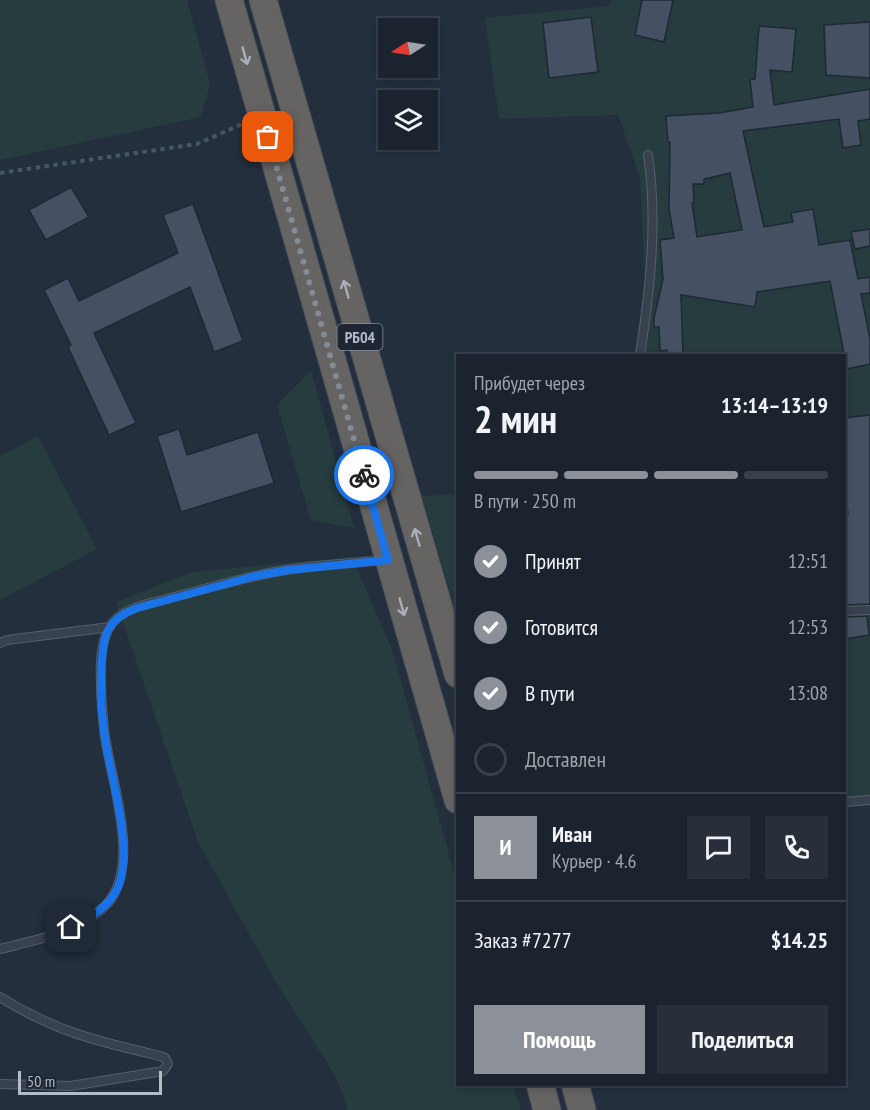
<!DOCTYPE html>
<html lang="ru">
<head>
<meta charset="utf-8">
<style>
  :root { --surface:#1b232e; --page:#282f3a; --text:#f1f3f6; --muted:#a0a4aa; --line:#39404a; --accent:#8c9099 }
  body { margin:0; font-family:"PT Sans Narrow",sans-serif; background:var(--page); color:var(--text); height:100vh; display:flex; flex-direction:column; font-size:22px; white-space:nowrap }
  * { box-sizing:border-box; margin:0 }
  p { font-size:20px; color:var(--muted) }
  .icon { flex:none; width:33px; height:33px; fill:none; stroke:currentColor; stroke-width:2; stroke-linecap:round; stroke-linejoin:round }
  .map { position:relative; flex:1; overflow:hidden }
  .side { position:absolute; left:456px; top:354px; width:390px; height:732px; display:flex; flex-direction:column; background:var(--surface); border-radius:0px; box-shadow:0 3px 9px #0003,0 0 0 2px var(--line) }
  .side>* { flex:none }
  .needle { width:39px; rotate:258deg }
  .tools { position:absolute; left:378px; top:18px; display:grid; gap:12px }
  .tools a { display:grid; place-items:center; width:60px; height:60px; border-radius:0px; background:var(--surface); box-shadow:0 3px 9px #0003,0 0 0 2px var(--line); font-size:30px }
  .scale { position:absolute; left:18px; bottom:15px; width:144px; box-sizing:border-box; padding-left:6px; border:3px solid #b4bcc9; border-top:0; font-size:16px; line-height:21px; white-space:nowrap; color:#b4bcc9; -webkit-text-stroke:4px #1d2633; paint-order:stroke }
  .pin { position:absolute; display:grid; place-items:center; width:51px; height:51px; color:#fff; margin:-26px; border-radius:12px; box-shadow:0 3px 9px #0006 }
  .courier { position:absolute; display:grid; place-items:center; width:60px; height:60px; margin:-30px; border:4px solid #1a73e8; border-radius:50%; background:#fff; color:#222; box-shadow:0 2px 8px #0007 }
  .summary em { font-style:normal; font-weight:700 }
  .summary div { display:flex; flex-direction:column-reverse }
  .summary { display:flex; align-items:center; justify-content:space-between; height:102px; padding:0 18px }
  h1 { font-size:39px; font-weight:700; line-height:45px }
  .bar { display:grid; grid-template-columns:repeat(4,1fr); gap:9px 6px; align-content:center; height:72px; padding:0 18px }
  .bar i { height:8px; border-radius:4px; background:var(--line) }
  .bar .active { background:var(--accent) }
  .bar p { grid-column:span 4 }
  .line { display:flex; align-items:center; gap:15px; padding:0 18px; border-top:2px solid var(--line) }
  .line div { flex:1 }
  .round { display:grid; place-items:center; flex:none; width:63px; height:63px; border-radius:0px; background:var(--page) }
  ol { padding:0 18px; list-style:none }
  li { display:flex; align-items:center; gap:18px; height:66px }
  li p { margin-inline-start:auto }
  li .icon { padding:6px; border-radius:50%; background:var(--accent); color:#fff; stroke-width:4 }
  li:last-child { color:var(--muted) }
  li i { width:33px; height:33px; border:3px solid var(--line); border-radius:50% }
  .action { display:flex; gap:12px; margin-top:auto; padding:12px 18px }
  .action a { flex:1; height:69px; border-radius:0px; background:var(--accent); color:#fff; font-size:24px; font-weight:700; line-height:69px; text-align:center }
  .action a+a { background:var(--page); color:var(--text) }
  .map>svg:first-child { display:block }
</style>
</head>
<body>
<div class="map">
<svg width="870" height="1110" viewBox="0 0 870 1110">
  <rect width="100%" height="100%" fill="#242f3e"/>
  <path fill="#263c3f" d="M0 0H187L210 84 201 117 0 160Z
    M611 0H870V803L845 805 844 356 634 355 645 283 640 177 618 115 499 119 485 18 609 6Z
    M311 370 354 528 311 520 277 405Z
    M38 436 97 549 0 600V456Z
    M457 494H458L457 615 422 496Z
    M352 557 393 652 457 884 458 1084 513 1085 521 1110H348L336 1077 273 977 198 842 116 602 192 572Z"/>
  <path fill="#455162" stroke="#1f2835" stroke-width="1.5" fill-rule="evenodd" d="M642 0H673L664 42 635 35Z
    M591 17 598 72 549 78 543 23Z
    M870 22V78L826 75 824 25Z
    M759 26 796 29 792 72 770 70 774 105 870 89V119L858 121 861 145 843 148 839 119 743 131 764 227 793 222 791 213 813 209 819 245 850 240 858 279 870 277V293L861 294 870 339V364L847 369 830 281 757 292 755 307 681 295 683 356H668L667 350 660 351 659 327H654V318L663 279 660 240 674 238 669 209 670 142H668L666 116 720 113 753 107 750 80 755 79ZM730 173 742 230 697 237 692 203H694L693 184H704V179Z
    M71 187 89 217 46 240 29 210Z
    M193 204 243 341 214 352 190 287 94 333 136 423 109 435 68 347 71 345 44 290 68 278 79 301 178 253 163 215Z
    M870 229V246L855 249 851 232Z
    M870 415V604L844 605V515L848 514 844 486V418Z
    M179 429 187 455 258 432 274 483 181 512 157 436Z
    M867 616 869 635 844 639V617Z"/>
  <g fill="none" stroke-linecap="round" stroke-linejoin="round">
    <g stroke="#565f6c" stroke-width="10">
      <path id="service" d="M640 356C650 289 658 222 648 155
        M844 611 870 610
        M0 643 7 640 110 627
        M844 802 870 800
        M0 949C35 940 77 933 104 907 143 870 112 784 105 737 103 719 101 701 101 683 100 664 101 637 113 622 127 606 153 603 171 598 209 588 247 576 286 570 318 565 352 563 385 560
        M0 997C56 1032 96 1041 160 1056L165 1058 168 1064 163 1071 71 1086 0 1084"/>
    </g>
    <g stroke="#434c59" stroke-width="29">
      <path id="trunk" d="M229 0 458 800
        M263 0 458 674
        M540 1084 547 1110
        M575 1084 582 1110"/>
    </g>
    <path stroke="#44595c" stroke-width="4" stroke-dasharray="4.5 4.5" stroke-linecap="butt" d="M0 173 197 144 242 124"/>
    <use href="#service" stroke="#38414e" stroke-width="8"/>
    <use href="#trunk" stroke="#656462" stroke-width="27"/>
  </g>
  <defs><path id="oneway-shaft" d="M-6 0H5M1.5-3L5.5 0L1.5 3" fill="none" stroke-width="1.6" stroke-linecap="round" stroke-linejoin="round" transform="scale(1.5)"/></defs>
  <g stroke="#a8afba">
    <use href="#oneway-shaft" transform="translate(245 56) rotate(74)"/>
    <use href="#oneway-shaft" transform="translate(346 289) rotate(-106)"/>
    <use href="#oneway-shaft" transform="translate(417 537) rotate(-106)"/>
    <use href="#oneway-shaft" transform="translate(402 607) rotate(74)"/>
  </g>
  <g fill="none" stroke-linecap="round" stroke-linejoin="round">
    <path stroke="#828b98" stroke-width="6" stroke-dasharray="0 10.8" d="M268 137 364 475"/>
    <path stroke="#1a73e8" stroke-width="8" d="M71 927C90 917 109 908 118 887 134 849 111 778 105 738 101 712 100 686 102 660 103 647 104 632 114 622 120 615 129 611 137 608L255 576 288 570 388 560 364 475"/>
  </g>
  <g text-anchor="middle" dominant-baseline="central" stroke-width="5" stroke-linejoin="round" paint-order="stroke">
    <rect fill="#1d2633" stroke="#878f9c" stroke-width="1.5" x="337.5" y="324" width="45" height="26" rx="4.5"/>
    <g font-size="16" font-weight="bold" fill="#b4bcc9">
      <text x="360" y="337">РБ04</text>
    </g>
  </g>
</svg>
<div class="tools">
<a><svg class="needle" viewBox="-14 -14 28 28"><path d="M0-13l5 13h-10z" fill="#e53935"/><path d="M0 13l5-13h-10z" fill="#a0a4aa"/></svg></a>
<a><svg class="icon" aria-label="layers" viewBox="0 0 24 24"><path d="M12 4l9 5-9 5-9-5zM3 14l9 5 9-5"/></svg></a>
</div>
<div class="scale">50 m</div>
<div class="pin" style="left:268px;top:137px;background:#ea580c"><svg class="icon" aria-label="bag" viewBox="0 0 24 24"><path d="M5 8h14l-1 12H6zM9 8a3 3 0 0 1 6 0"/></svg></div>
<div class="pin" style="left:71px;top:927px;background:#1f2937"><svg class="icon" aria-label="home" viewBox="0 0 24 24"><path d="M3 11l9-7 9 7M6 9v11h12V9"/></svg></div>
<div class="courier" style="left:364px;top:475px"><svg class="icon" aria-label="bike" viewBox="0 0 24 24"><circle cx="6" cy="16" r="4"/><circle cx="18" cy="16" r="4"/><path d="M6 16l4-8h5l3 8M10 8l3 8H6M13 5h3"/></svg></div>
<section class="side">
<div class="summary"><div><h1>2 мин</h1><p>Прибудет через</p></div><em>13:14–13:19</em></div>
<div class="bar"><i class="active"></i><i class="active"></i><i class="active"></i><i></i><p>В пути · 250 m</p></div>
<ol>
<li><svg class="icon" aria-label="check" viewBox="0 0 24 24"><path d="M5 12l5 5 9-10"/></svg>Принят<p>12:51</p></li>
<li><svg class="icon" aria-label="check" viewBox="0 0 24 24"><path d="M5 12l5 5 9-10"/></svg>Готовится<p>12:53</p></li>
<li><svg class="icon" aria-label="check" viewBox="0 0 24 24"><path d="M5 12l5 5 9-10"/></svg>В пути<p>13:08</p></li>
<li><i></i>Доставлен</li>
</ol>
<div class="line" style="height:108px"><b class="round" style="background:var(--accent);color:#fff">И</b><div><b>Иван</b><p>Курьер · 4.6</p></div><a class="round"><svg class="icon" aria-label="chat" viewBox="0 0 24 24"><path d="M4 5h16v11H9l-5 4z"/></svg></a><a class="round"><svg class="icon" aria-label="phone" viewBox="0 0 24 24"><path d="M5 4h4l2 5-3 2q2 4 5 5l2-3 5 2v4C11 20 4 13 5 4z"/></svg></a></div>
<div class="line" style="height:78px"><div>Заказ #7277</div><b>$14.25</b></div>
<div class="action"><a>Помощь</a><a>Поделиться</a></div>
</section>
</div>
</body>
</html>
